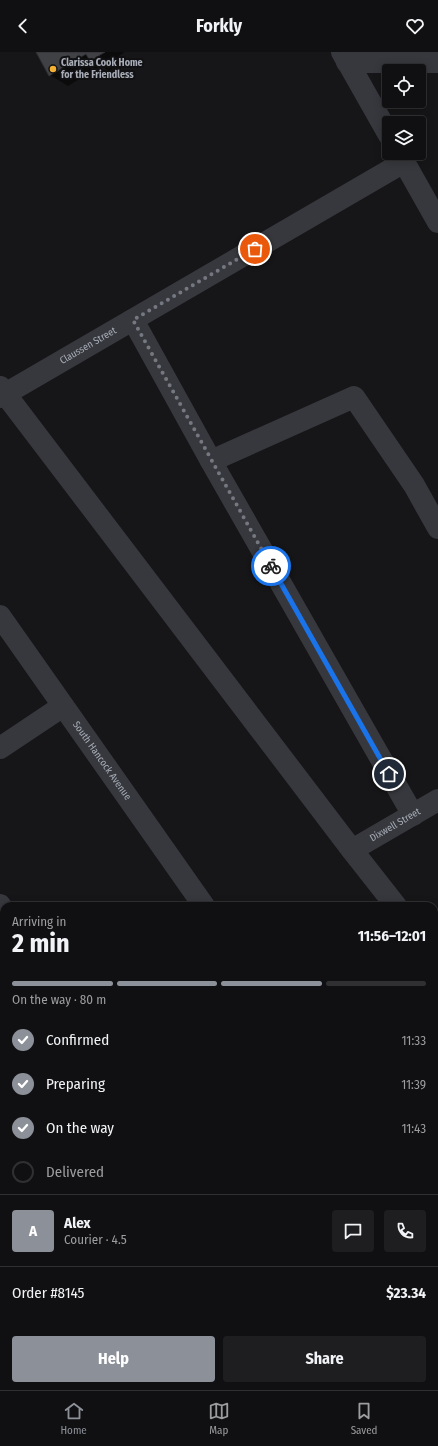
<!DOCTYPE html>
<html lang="en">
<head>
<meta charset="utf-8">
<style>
  :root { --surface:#101012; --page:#1e1e20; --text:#f1f3f6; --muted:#9c9d9f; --line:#303032; --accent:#8c9099 }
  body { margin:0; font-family:"Fira Sans Condensed",sans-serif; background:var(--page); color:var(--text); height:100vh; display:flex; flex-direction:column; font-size:15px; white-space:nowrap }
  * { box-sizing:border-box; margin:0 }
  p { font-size:13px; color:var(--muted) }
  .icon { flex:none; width:22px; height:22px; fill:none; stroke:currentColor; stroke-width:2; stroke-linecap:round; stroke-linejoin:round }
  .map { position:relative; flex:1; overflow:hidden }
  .details { position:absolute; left:0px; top:850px; width:438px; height:488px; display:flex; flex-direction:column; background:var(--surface); border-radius:12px 12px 0 0; box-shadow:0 2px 10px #0003,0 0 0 1px var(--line) }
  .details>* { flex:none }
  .fabs { position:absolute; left:382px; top:12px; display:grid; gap:8px }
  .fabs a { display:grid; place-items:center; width:44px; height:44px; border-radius:4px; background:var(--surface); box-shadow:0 2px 10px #0003,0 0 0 1px var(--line); font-size:20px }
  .pin { position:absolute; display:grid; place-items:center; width:34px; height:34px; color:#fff; margin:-17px; border:2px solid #fff; border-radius:50%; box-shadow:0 1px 4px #0007 }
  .courier { position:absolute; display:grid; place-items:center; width:40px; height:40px; margin:-20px; border:3px solid #1a73e8; border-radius:50%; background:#fff; color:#222; box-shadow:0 1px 5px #0007 }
  .summary em { font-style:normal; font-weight:700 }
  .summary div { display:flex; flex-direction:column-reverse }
  .summary { display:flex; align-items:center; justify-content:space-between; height:68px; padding:0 12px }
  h1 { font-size:26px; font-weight:700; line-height:30px }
  .bar { display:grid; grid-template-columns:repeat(4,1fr); gap:6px 4px; align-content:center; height:48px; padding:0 12px }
  .bar i { height:5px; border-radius:3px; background:var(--line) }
  .bar .active { background:var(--accent) }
  .bar p { grid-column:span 4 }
  .line { display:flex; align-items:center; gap:10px; padding:0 12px; border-top:1px solid var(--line) }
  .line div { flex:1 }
  .round { display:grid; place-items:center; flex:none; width:42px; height:42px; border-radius:4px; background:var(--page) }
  ol { padding:0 12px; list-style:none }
  li { display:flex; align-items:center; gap:12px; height:44px }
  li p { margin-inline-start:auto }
  li .icon { padding:4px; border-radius:50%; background:var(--accent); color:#fff; stroke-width:4 }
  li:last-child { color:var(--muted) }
  li i { width:22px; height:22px; border:2px solid var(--line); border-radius:50% }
  .button { display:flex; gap:8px; margin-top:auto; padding:8px 12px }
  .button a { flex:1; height:46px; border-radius:4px; background:var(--accent); color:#fff; font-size:16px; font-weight:700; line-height:46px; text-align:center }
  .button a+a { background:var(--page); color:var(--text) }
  header { display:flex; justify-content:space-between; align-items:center; height:52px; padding:0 12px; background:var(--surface); font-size:18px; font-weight:700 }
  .menu { display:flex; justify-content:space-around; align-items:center; height:56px; border-top:1px solid var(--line); background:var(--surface); font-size:11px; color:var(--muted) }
  .menu a { display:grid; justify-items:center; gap:2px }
  .menu .active { color:var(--accent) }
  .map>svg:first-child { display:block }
</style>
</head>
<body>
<header><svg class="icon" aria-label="back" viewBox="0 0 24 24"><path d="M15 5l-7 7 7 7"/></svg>Forkly<svg class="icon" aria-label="heart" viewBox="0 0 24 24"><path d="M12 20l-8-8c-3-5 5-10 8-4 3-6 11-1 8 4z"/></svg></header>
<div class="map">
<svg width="438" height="1338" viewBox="0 0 438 1338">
  <rect width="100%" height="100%" fill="#161618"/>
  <path fill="#222225" d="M438 1203V1338H217L224 1334H434V1205Z"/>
  <path fill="#0007" d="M37 0H125L119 4 123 10 109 19 101 14 68 34 50 23Z
    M434 1325 438 1331V1338H244L250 1334H434Z
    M38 1334H62L60 1338H36Z"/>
  <path fill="#404145" stroke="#303034" d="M36 0H105L90 9 86 2 49 24Z
    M438 1206V1221L434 1214V1208Z
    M4 1248V1304L0 1297V1251Z
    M20 1334H22L24 1338H13Z
    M36 1334H56L54 1338H35Z
    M248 1334H412L405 1338H242Z"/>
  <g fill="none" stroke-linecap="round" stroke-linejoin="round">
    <g stroke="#37383d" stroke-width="22">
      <path d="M342 0 389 83"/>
      <path d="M347 10H438"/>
      <path d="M399 101 438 170"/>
      <path d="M133 268 211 409 413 763"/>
      <path d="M0 335 352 798 396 854"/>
      <path id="s1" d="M0 345 404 110"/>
      <path d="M211 409 354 345 414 433 438 476"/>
      <path id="s2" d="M0 564 204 854"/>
      <path d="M0 696 63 654"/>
      <path id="s3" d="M352 798 438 748"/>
      <path d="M0 853 4 859"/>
      <path d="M434 902 438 907"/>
      <path d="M0 1146 4 1152"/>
      <path d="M434 1177 438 1174"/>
      <path d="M118 1334 121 1338"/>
      <path d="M169 1338 176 1334"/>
    </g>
  </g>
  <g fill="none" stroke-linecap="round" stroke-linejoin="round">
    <path stroke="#757880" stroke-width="4" stroke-dasharray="0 7.2" d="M255 197 133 268 271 514"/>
    <path stroke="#1a73e8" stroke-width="5" d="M271 514 389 722"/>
  </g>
  <circle fill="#f2b134" stroke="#111113" stroke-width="1.5" cx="53" cy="17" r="4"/>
  <g text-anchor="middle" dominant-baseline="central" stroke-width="4" stroke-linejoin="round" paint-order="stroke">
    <g font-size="10" font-weight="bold" fill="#a8adb8" stroke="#111113" text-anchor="start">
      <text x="61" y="11">Clarissa Cook Home<tspan x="61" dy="12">for the Friendless</tspan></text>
    </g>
    <g font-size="10" fill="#a8adb8" stroke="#111113">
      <text stroke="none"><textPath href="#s1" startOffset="102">Claussen Street</textPath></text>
      <text stroke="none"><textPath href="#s2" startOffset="177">South Hancock Avenue</textPath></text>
      <text stroke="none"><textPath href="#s3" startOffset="50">Dixwell Street</textPath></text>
    </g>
  </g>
</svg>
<div class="fabs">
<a><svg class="icon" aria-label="locate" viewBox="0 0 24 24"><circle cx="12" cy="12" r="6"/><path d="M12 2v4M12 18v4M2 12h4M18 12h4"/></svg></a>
<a><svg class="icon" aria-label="layers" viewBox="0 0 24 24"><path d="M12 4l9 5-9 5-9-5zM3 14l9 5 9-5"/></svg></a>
</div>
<div class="pin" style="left:255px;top:197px;background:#ea580c"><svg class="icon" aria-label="bag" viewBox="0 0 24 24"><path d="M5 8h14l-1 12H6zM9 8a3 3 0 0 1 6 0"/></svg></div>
<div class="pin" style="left:389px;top:722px;background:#1f2937"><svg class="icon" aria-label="home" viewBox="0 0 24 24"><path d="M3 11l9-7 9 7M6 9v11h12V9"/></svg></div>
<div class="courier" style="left:271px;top:514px"><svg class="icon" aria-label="bike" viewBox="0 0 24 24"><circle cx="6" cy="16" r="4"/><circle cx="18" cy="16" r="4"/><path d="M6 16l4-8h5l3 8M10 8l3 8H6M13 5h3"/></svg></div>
<section class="details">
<div class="summary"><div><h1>2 min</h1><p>Arriving in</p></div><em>11:56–12:01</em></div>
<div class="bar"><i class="active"></i><i class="active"></i><i class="active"></i><i></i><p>On the way · 80 m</p></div>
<ol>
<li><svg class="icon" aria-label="check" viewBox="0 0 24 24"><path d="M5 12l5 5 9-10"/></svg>Confirmed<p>11:33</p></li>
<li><svg class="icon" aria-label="check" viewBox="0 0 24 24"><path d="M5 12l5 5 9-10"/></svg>Preparing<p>11:39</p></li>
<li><svg class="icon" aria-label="check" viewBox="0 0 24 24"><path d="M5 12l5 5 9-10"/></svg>On the way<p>11:43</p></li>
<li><i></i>Delivered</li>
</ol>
<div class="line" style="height:72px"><b class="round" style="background:var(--accent);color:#fff">A</b><div><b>Alex</b><p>Courier · 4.5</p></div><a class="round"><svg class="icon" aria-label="chat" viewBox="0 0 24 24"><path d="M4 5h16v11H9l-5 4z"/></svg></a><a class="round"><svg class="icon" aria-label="phone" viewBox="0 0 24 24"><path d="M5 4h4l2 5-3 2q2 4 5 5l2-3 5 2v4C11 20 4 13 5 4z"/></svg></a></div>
<div class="line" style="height:52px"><div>Order #8145</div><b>$23.34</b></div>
<div class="button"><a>Help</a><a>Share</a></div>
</section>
</div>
<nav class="menu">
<a class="active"><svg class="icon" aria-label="home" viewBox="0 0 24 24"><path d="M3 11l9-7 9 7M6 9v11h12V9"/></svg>Home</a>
<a><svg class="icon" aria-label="map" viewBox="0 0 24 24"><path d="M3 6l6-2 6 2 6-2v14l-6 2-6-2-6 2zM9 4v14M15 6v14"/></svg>Map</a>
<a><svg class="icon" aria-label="saved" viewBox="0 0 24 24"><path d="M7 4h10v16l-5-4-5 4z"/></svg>Saved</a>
</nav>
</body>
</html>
